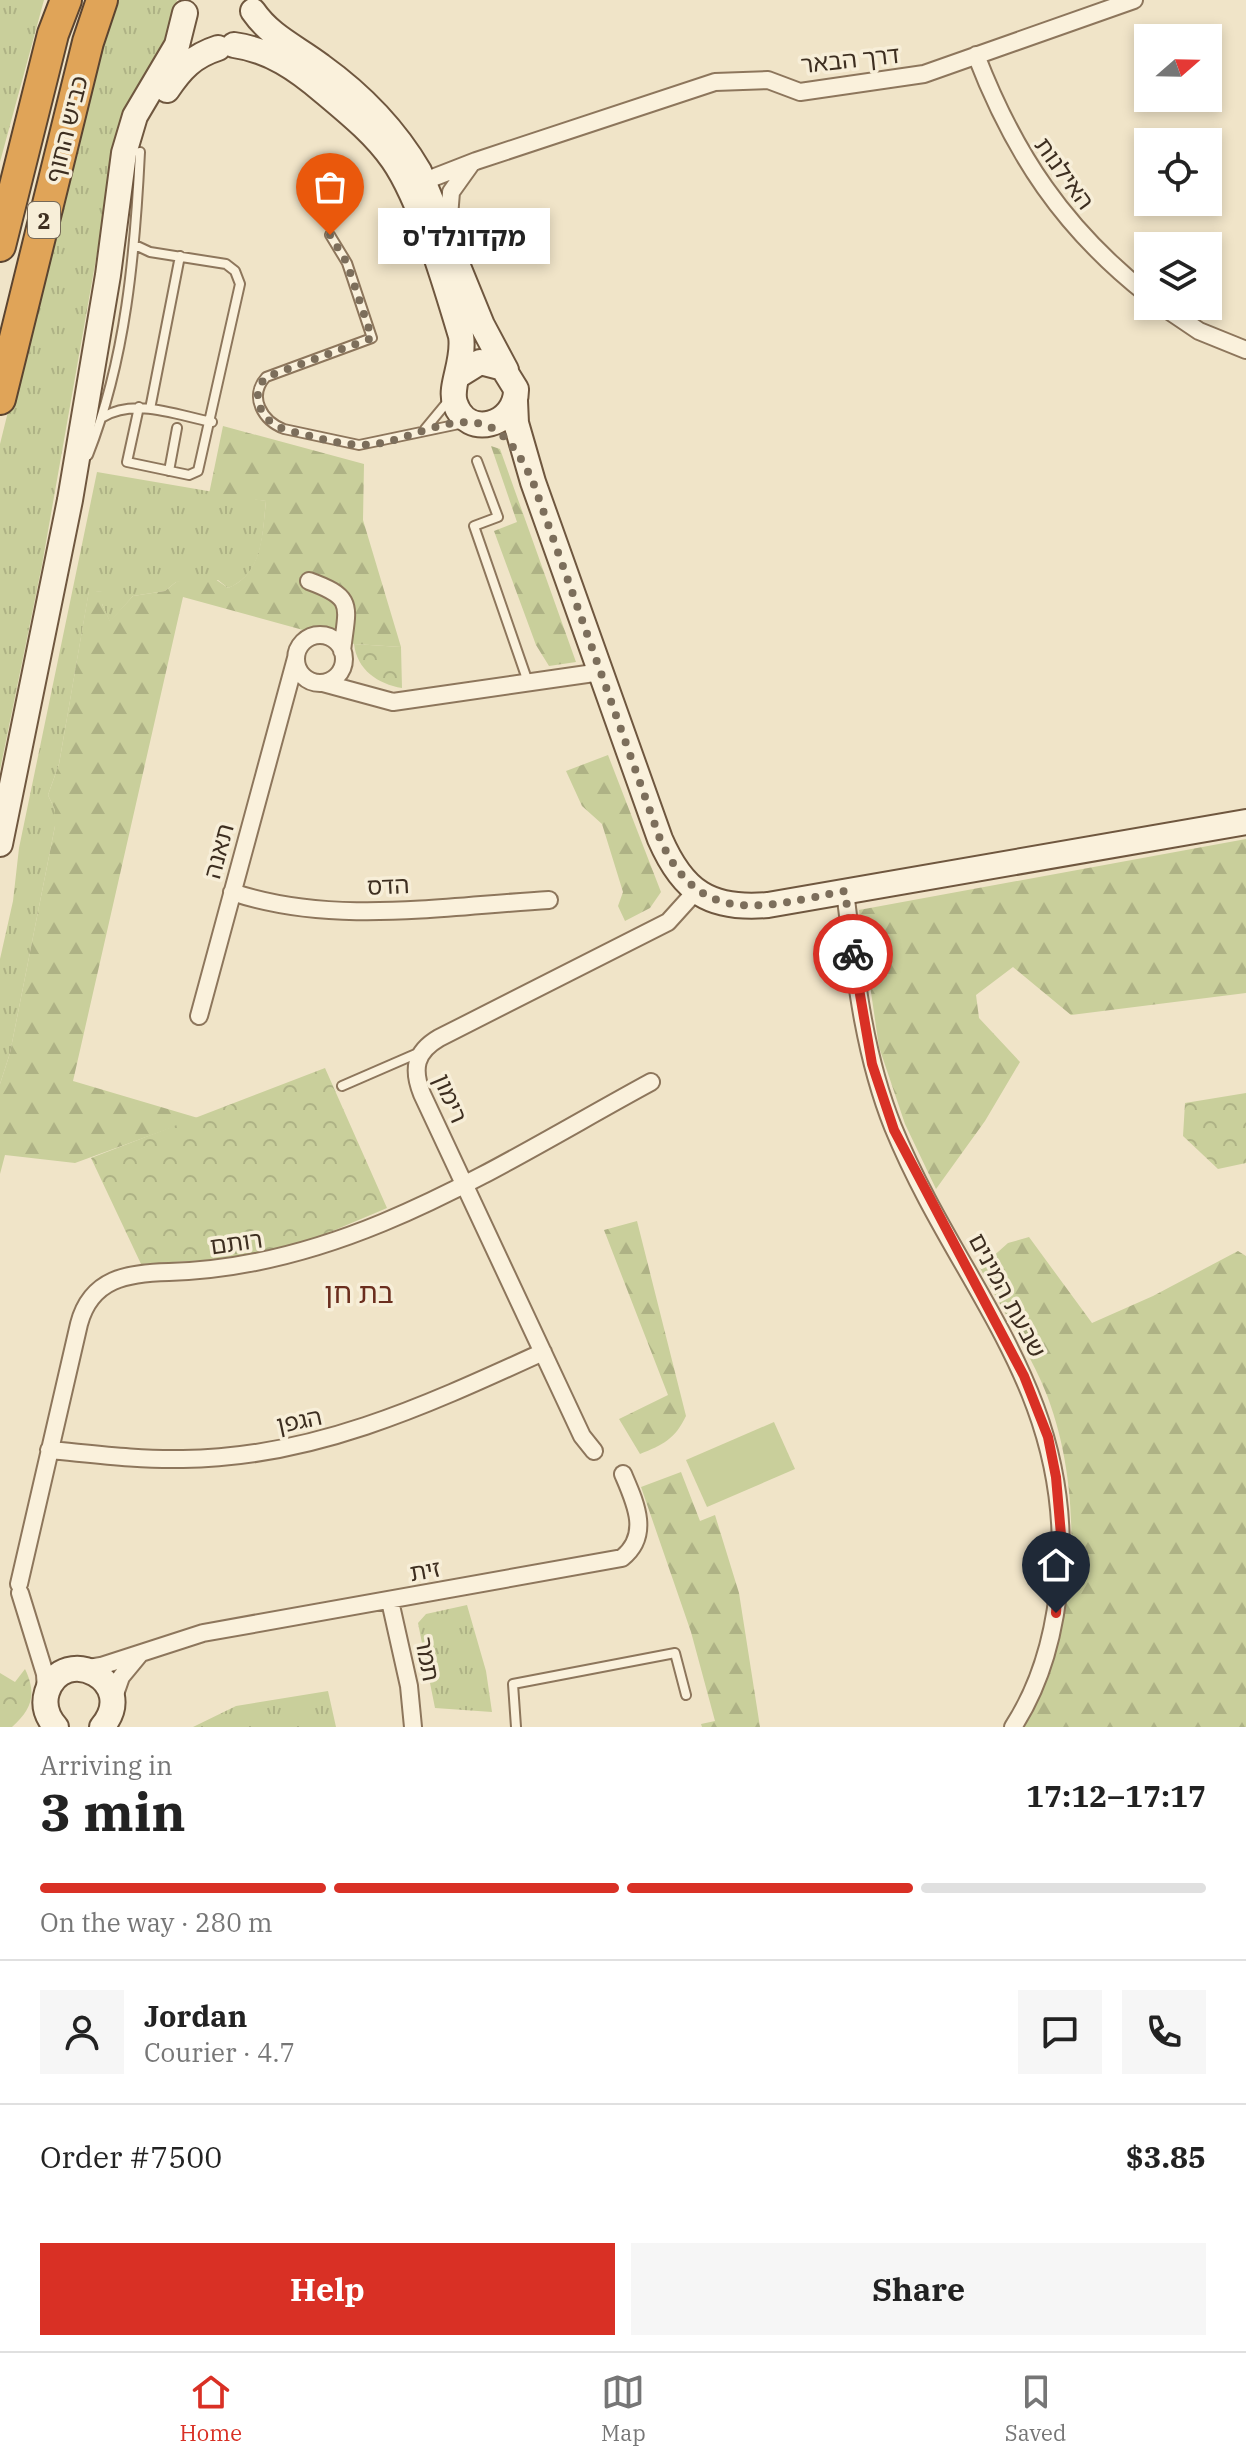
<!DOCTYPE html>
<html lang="en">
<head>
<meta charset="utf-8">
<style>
  :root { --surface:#fff; --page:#f6f6f6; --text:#222; --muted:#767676; --line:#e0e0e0; --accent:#d93025 }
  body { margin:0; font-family:"IBM Plex Serif","Noto Sans Hebrew",serif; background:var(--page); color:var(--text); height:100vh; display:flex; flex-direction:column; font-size:30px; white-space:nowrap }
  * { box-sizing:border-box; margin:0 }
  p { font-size:26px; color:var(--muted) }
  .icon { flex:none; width:44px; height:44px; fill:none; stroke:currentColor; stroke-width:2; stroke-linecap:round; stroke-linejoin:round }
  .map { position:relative; height:1727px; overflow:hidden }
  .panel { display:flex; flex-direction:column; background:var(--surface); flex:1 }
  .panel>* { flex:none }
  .needle { width:52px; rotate:70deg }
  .buttons { position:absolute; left:1134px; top:24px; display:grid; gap:16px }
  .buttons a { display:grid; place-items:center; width:88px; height:88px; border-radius:0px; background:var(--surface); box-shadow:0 4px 12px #0003; font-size:40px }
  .pin { position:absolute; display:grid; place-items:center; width:68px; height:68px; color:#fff; margin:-82px -34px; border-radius:50% 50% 50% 0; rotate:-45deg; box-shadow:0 0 8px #0007 }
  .pin .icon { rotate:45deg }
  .courier { position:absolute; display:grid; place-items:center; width:80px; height:80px; margin:-40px; border:6px solid #d93025; border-radius:50%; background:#fff; color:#222; box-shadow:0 2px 10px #0007 }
  .bubble { position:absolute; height:56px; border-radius:0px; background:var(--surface); box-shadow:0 4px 12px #0003; font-size:26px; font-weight:700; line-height:56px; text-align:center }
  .overview em { font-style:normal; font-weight:700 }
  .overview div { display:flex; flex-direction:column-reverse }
  .overview { display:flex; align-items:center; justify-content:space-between; height:136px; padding:0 40px }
  h1 { font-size:52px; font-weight:700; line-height:60px }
  .bar { display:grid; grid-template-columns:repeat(4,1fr); gap:12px 8px; align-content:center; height:96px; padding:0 40px }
  .bar i { height:10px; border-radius:6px; background:var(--line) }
  .bar .on { background:var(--accent) }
  .bar p { grid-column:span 4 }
  .line { display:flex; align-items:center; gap:20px; padding:0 40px; border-top:2px solid var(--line) }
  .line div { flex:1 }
  .round { display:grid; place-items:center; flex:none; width:84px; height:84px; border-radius:0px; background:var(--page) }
  .cta { display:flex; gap:16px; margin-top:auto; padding:16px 40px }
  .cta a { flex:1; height:92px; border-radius:0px; background:var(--accent); color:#fff; font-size:32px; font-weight:700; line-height:92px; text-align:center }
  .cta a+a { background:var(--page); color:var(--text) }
  .tabs { display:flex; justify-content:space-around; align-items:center; height:112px; border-top:2px solid var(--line); background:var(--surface); font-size:22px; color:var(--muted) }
  .tabs a { display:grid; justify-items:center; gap:4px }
  .tabs .on { color:var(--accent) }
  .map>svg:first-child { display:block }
</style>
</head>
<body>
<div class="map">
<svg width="1246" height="1727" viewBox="0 0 1246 1727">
  <defs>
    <pattern id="grass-tufts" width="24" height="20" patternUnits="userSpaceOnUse" patternTransform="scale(2)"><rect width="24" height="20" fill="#c9cf9b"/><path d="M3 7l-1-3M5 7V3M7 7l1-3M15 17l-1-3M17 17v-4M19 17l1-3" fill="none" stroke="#aeb285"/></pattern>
    <pattern id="forest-firs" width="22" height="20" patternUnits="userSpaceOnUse" patternTransform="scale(2)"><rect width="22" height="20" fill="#c9cf9b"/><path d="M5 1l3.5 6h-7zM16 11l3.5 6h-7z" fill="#aeb285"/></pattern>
    <pattern id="park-crowns" width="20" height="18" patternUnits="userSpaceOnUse" patternTransform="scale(2)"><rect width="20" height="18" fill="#c9cf9b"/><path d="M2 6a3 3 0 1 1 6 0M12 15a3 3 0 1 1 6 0" fill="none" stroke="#aeb285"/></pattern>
  </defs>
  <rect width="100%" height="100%" fill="#f0e4c8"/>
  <path fill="url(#grass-tufts)" d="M0 0H44L0 162Z
    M115 0H177L169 38 121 117 42 565 0 770V444L67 174Z
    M97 472 266 501C262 535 264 573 228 588L218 580 176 582 165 591 133 596 110 622 102 604V592L89 591 59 764 48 795 55 810V826L10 1053 0 1084V959L13 901 19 848Z
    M467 1605 486 1671 492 1712 435 1708 418 1623 426 1614Z
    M328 1691 336 1727H193L236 1706Z"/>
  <path fill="url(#forest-firs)" d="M223 426 364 464 363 520 401 647 354 644 183 597 73 1081 198 1118 75 1163 5 1155 0 1174V1084L10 1053 55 826V810L48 795 59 764 89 590 102 592V604L110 621 133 596 165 591 176 582 208 574 228 588C263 573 262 535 266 501L209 494Z
    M491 446 500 449 576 662 549 666 536 645 494 531 517 522Z
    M608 755 661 892 650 908 625 921 618 906 623 892 602 824 582 806 566 771Z
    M1246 839V993L1071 1015 1013 967 976 995 979 1018 1020 1062 985 1121 936 1189 905 1124 879 1047 859 910Z
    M637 1221 686 1416C675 1439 663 1445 640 1454L619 1419 668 1395 604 1230Z
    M1029 1237 1092 1323 1153 1296 1238 1251 1246 1256V1727H1022C1082 1635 1086 1481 1041 1381 1023 1342 1000 1305 980 1268L1008 1243Z
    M681 1472 700 1521 715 1515 739 1593 760 1727H702L701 1724 715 1721 691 1632 641 1487Z"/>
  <path fill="url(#park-crowns)" d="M354 644 401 647 402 688C378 684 357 670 354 644Z
    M325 1068 387 1208 316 1238 238 1258 141 1264 91 1158Z
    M1246 1093V1163L1218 1169 1183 1136 1185 1103Z
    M25 1669C37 1694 32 1709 12 1727H0V1673L15 1682Z"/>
  <path fill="#c9cf9b" d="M774 1422 795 1469 707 1507 686 1460Z"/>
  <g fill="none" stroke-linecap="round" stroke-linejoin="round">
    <g stroke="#8d765c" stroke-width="12">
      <path id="lane" d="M330 235 347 263 372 338 266 377C248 397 263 421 284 429L359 445 464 423
        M135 245 150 252 226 264 235 271 240 284 198 471 189 475 127 462 139 407
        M150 409 180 256
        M103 417C136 398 176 415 212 422
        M425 429 449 400
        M88 455C126 359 135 254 140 152
        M477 461 498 517 474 526 528 682
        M169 471 177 428
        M342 1086 418 1053
        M516 1727 513 1684 675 1653 686 1695"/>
    </g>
    <g stroke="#8d765c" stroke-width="20">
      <path id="street" d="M976 55C1014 154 1064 229 1148 295
        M417 184 476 161 715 82 768 80 800 92 924 74 1134 0
        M448 229 451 192 471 164
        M1162 306 1199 331 1246 350
        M309 581C356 598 347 606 342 651
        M296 659a24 24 0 1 1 48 0a24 24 0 1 1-48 0Z
        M323 683 393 702 601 672
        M845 891C855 972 863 1052 893 1127 958 1286 1072 1387 1060 1573 1056 1627 1043 1681 1013 1727
        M232 892C333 926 444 906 549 900
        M199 1016 296 658
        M49 1450C93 1454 138 1460 183 1459 313 1458 427 1405 543 1352
        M594 1451 582 1436 422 1094C412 1069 415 1052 439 1038L668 922 696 891
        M19 1584 79 1324C91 1278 128 1273 169 1272 349 1267 498 1165 651 1082
        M20 1593 45 1674 46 1693
        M390 1601 409 1686 413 1727
        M82 1669 101 1666 203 1633 622 1558C651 1535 635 1502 623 1474
        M112 1703 121 1677 140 1654"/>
    </g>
    <g stroke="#6f573f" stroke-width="28">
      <path id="secondary" d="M253 11C271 37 296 47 321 66 360 94 395 130 419 171L482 325 506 370
        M234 45C270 50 297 69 324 92 349 113 375 134 393 160 421 200 447 289 461 336 465 361 449 386 455 403 467 440 517 425 516 389L503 368 480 362 459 375
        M167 90C181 69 193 56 218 48
        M515 401 516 423 533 482 660 839C683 892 710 910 768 905L1246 822
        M0 844 70 500 108 275 124 153 135 116 177 45 185 13
        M56 1727C47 1717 43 1705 47 1692 64 1642 140 1682 102 1727"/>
    </g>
    <g stroke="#5b4430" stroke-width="34">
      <path id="highway" d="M0 246 53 34 66 0
        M0 399 88 42 102 0"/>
    </g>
    <use href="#lane" stroke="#faf1dc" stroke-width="8"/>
    <use href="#street" stroke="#faf1dc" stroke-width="16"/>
    <use href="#secondary" stroke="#faf1dc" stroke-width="24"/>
    <use href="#highway" stroke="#e0a458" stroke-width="30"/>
  </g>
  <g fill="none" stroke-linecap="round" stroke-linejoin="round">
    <path stroke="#7c6e5b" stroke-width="8" stroke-dasharray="0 14.4" d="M330 235 347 263 372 338 266 377C257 387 255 399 262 411 270 427 286 430 302 434 327 440 349 447 375 444 409 440 453 412 488 426 509 434 524 463 533 482L660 839C701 930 765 906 845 891L853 954"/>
    <path stroke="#d93025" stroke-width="10" d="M853 954 872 1064 894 1130 1024 1376 1048 1437 1056 1477 1061 1535 1056 1613"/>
  </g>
  <g text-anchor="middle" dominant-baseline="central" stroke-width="7" stroke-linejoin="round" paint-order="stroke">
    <rect fill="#f7eed8" stroke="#756857" stroke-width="2" x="28" y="202" width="32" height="36" rx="6"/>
    <g font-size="22" font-weight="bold" fill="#3d2e20">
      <text x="44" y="220">2</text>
    </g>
    <g font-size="24" fill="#3d2e20" stroke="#f7eed8">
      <text transform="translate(850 59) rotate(-6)">דרך הבאר</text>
      <text transform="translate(66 129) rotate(-76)">כביש החוף</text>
      <text transform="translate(1065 173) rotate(54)">האילנות</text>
      <text transform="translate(218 851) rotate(-75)">תאנה</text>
      <text transform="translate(388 885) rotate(-3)">הדס</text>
      <text transform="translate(451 1098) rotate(67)">רימון</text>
      <text transform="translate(236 1242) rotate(-8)">רותם</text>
      <text transform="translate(1008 1295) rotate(62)">שבעת המינים</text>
      <text transform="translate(299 1420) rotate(-12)">הגפן</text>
      <text transform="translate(425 1570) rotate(-10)">זית</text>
      <text transform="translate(428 1659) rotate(79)">תמר</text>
    </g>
    <g font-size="28" fill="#6b2e1e" stroke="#f7eed8">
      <text x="359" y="1292">בת חן</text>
    </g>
  </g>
</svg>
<div class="buttons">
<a><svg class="needle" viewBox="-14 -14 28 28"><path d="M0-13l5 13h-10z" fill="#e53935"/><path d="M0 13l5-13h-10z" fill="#767676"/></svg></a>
<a><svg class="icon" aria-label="locate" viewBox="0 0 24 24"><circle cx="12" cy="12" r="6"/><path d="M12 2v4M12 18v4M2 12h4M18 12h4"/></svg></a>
<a><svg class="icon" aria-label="layers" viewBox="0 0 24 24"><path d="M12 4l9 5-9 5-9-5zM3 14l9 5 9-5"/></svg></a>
</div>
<div class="pin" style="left:330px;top:235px;background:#ea580c"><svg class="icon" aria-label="bag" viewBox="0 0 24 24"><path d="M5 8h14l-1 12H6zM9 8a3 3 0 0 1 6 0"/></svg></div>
<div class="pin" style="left:1056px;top:1613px;background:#1f2937"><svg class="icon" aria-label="home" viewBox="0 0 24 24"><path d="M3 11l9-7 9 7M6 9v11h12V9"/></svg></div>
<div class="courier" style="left:853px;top:954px"><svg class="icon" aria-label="bike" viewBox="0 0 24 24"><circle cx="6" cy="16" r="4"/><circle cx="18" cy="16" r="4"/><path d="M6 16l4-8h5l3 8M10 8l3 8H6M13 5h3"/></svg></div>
<div class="bubble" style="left:378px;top:208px;width:172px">מקדונלד'ס</div>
</div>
<section class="panel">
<div class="overview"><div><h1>3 min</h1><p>Arriving in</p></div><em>17:12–17:17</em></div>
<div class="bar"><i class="on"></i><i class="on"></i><i class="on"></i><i></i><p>On the way · 280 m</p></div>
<div class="line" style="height:144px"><a class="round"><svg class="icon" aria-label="person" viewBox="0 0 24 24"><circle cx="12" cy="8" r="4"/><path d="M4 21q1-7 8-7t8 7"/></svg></a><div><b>Jordan</b><p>Courier · 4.7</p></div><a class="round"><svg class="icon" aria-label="chat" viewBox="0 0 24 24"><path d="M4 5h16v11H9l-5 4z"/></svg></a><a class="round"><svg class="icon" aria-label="phone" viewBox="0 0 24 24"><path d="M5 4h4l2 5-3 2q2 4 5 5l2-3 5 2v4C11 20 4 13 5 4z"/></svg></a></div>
<div class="line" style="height:104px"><div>Order #7500</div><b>$3.85</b></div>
<div class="cta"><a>Help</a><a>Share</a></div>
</section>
<nav class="tabs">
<a class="on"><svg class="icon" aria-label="home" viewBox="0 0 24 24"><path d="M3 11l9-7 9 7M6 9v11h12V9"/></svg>Home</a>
<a><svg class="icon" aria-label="map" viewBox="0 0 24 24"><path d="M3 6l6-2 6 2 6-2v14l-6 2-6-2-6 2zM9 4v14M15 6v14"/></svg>Map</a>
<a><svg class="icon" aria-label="saved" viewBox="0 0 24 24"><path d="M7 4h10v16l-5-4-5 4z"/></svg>Saved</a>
</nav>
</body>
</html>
